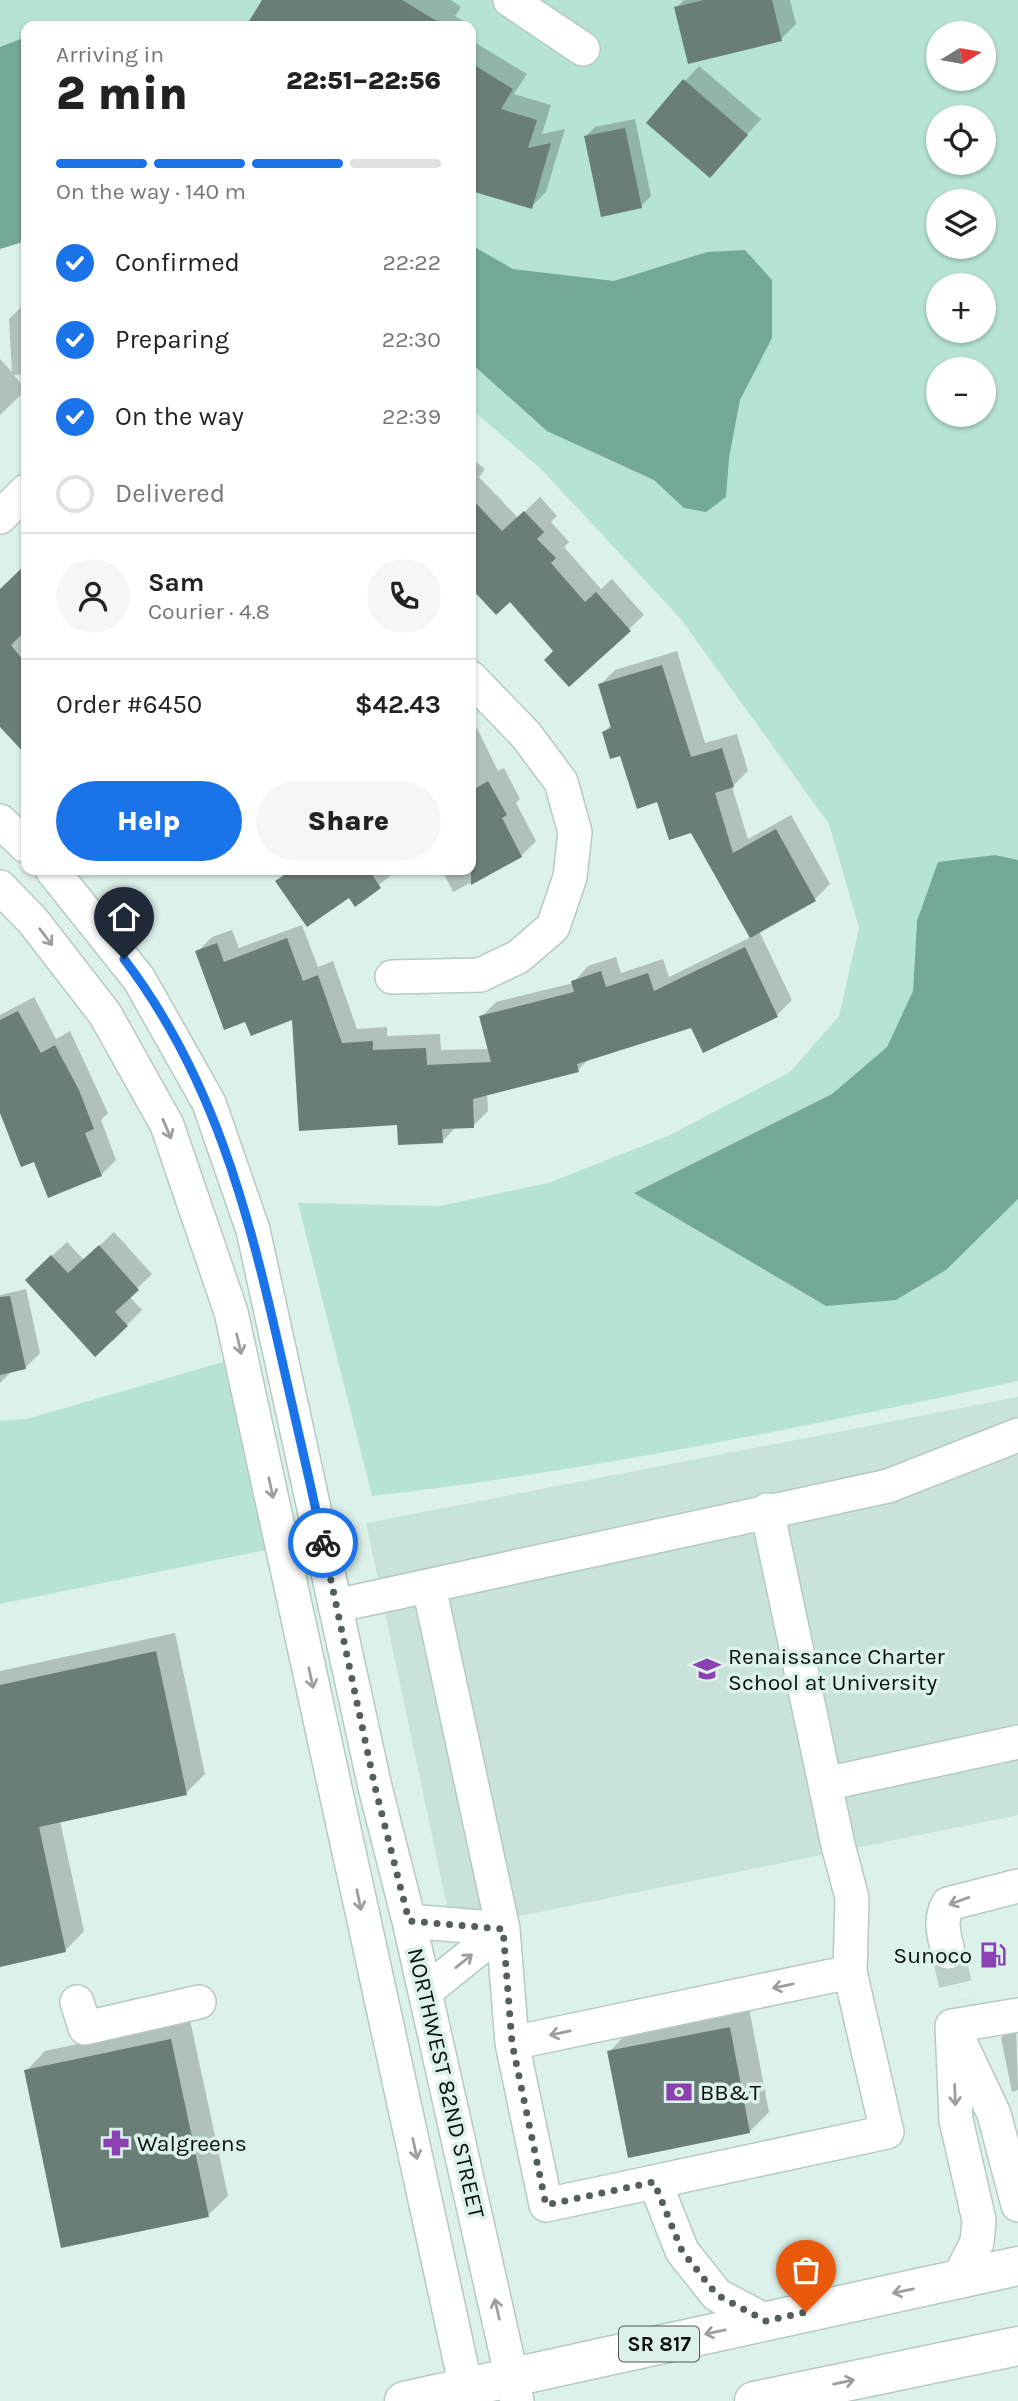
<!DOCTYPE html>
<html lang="en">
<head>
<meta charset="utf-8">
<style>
  :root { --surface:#fff; --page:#f6f6f6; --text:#222; --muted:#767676; --line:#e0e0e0; --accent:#1a73e8 }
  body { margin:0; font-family:Karla,sans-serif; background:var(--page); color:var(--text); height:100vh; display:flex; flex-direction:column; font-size:26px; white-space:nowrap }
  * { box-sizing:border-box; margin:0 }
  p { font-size:23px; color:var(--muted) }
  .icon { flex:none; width:38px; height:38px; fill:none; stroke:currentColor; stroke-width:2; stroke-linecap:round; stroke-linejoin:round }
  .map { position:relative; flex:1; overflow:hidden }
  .sheet { position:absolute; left:21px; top:21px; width:455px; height:854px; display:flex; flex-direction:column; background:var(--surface); border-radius:14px; box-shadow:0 2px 5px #0004 }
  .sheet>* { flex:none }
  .needle { width:46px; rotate:79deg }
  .controls { position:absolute; left:926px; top:21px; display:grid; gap:14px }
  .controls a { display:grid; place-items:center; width:70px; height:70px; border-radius:50%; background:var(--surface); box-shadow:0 2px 5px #0004; font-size:35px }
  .pin { position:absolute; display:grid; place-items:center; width:60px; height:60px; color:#fff; margin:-72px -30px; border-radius:50% 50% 50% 0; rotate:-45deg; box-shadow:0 0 7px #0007 }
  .pin .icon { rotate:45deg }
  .courier { position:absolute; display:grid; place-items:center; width:70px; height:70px; margin:-35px; border:5px solid #1a73e8; border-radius:50%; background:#fff; color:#222; box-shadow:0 2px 9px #0007 }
  .overview em { font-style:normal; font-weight:800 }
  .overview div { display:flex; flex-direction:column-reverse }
  .overview { display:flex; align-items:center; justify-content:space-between; height:119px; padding:0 35px }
  h1 { font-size:46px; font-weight:800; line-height:52px }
  .bar { display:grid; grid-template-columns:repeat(4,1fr); gap:10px 7px; align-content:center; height:84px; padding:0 35px }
  .bar i { height:9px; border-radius:5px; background:var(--line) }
  .bar .current { background:var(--accent) }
  .bar p { grid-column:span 4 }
  .line { display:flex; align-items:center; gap:18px; padding:0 35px; border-top:2px solid var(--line) }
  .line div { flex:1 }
  .round { display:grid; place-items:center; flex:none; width:74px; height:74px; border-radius:37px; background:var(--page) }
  ol { padding:0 35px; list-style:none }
  li { display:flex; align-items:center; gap:21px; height:77px }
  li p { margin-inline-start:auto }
  li .icon { padding:7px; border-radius:50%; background:var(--accent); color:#fff; stroke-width:4 }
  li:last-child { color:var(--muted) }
  li i { width:38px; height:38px; border:4px solid var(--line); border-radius:50% }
  .button { display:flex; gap:14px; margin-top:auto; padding:14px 35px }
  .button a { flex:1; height:80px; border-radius:42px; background:var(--accent); color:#fff; font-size:28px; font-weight:800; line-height:80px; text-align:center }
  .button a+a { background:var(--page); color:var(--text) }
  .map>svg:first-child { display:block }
</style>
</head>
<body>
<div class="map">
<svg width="1018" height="2401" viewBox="0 0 1018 2401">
  <rect width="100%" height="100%" fill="#ddf1eb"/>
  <path fill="#c8e3da" d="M1018 1397V1815L452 1930 366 1523Z"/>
  <path fill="#b7e3d6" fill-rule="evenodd" d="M0 0H1018V860L995 855 917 921 913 991 887 1047 832 1094 635 1193 826 1306 994 1220 1018 1199V1381C804 1427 590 1471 372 1496L298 1203 440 1206 548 1183 668 1136 790 1072 839 1016 859 928 829 824 680 618 540 468 471 409V26H26V238L0 249ZM938 33H984V79H938ZM938 117H984V163H938ZM938 201H984V247H938ZM938 285H984V331H938ZM938 369H984V415H938Z
    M233 1359 276 1548 0 1604V1421L27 1419Z"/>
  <path fill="#74a899" d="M26 37V241L0 249V47Z
    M471 245 513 269 614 281 707 252 745 250 772 280V338L740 400 729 458 726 497 706 512 684 508 654 480 547 431 471 363Z
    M995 855 1018 860V1199L946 1270 896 1300 826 1306 634 1193 832 1094 887 1047 913 991 917 921 938 862Z"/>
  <path fill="#0003" d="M264 0H451L461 7 455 16 473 27 471 31V26H248Z
    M684 0H790L796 24 781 39 676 8Z
    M471 40 527 74 514 94 551 105 542 134 565 129 546 192 531 207 471 166Z
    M699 66 761 119 710 176 685 81Z
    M635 119 651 196 641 206 585 137 595 127Z
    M24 304 26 374 14 375 26 390 0 415V359L12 372 9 319Z
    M471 458 485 469 479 477 518 518 540 497 557 516 551 522 569 542 564 547 601 589 612 579 644 615 629 629 556 651 510 600 471 572Z
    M26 566V753L0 725V591Z
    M677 651 705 743 737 734 748 771 732 787 748 839 791 815 830 884 815 899 759 931 792 1000 777 1015 704 1050 692 1026 590 1058 578 1070 487 1093 488 1111 473 1126 456 1127 442 1142 399 1123 294 1018 246 1019 197 952 212 937 232 930 239 948 302 925 318 967 333 961 357 1029 387 1027V1036L440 1034 441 1050 490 1049 481 1017 496 1002 573 983 588 966 616 957 621 973 663 959 669 977 751 937 692 831 659 800 604 732 612 724 600 685 615 670Z
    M473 720 498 771 504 768 520 799 516 803 536 841 521 856 453 892 442 870H471Z
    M290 870H394L395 872 355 904 349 895 278 882Z
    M34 997 56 1039 70 1031 108 1113 101 1120 116 1160 101 1175 35 1160 0 1110V1015Z
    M114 1232 152 1274 129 1296 142 1310 127 1325 42 1265 67 1242 84 1260Z
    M26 1289 40 1353 25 1368 12 1371 0 1383V1295Z
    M175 1633 205 1774 186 1793 60 1821 84 1931 65 1951 0 1965V1671Z
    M749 2008 769 2112 749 2132 609 2052 628 2032Z
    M190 2020 228 2196 208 2215 26 2071 45 2051Z
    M1016 2023 1018 2090 1012 2092 1001 2038Z"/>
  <path fill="#6b7d77" d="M262 0H402L445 26H246Z
    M704 0H772L782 41 688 64 674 7Z
    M471 63 513 89 501 109 537 120 528 148 551 143 532 209 471 191Z
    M683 79 748 135 710 178 646 123Z
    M625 128 642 208 601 217 584 136Z
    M471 498 502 531 524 511 544 532 537 539 556 558 551 563 585 602 596 592 631 631 569 687 544 660 553 651 510 602 496 615 471 588Z
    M26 564V630L11 645 26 664V755L0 727V589Z
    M662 665 691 757 722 748 734 787 715 793 733 853 776 829 816 901 750 938 691 833 669 840 657 802 637 809 620 756 610 759 602 732 611 728 598 684Z
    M488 781 507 815 502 818 522 857 471 885V791Z
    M292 870H369L381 888 355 907 349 898 307 927 275 881Z
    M287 938 303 981 318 975 342 1043 373 1041V1050L426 1048 427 1065 491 1062 479 1016 574 992 571 981 601 971 606 987 648 973 654 991 745 947 778 1017 703 1053 691 1028 577 1064 579 1072 473 1099 474 1128 442 1129 443 1143 398 1145 397 1125 299 1131 292 1020 251 1036 245 1022 224 1030 195 951 217 943 224 962Z
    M18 1011 41 1053 55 1045 79 1090 94 1129 85 1133 102 1176 48 1198 34 1162 21 1167 0 1113V1020Z
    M99 1245 139 1290 115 1312 128 1326 95 1357 25 1280 51 1255 68 1273Z
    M10 1296 26 1369 0 1375V1297Z
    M156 1651 187 1795 39 1827 66 1952 0 1967V1685Z
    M730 2027 750 2133 628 2158 607 2051Z
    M171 2039 209 2217 61 2248 24 2070Z"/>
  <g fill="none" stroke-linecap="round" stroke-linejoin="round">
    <path stroke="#bdcfca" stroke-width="33" stroke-dasharray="33 17" stroke-linecap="butt" d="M948 1952 959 2001"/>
    <g stroke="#b6c9c3" stroke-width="36">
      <path id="minor" d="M510 0 583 49
        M0 517 26 491
        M0 821 26 846
        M52 870 139 979 209 1103 253 1230 375 1787 409 1921 517 2401
        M0 887 33 921 105 1014 167 1125 231 1312 469 2401
        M392 977 480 975 518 957 553 927 570 877 575 832 561 782 526 735 471 678
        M429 1587 503 1929 512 2043 546 2205 887 2132 850 1972 852 1898 838 1845 767 1510
        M335 1606 888 1486 1018 1435
        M825 1784 1018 1742
        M409 1921 503 1929
        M948 1952C944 1935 939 1920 948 1904L1018 1886
        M425 1992 503 1929
        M77 2002 85 2028 199 2002
        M952 2026 956 2120 979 2220 977 2242 959 2278
        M952 2026 1018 2015
        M959 2040 994 2114 1018 2205
        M512 2043 850 1972
        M655 2182 682 2251 717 2295 766 2321"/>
    </g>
    <g stroke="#b6c9c3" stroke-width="41">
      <path id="major" d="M404 2401 1018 2266
        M754 2401 1018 2346"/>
    </g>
    <use href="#minor" stroke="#fff" stroke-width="33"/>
    <use href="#major" stroke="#fff" stroke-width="38"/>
  </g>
  <defs><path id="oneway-shaft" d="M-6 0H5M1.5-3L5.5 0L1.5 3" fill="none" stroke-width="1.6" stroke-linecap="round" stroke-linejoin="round" transform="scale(1.75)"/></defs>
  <g stroke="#9d9f9f">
    <use href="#oneway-shaft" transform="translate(46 937) rotate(53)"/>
    <use href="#oneway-shaft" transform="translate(167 1129) rotate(67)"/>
    <use href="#oneway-shaft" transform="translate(239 1344) rotate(77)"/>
    <use href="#oneway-shaft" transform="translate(271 1488) rotate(78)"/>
    <use href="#oneway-shaft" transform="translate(311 1678) rotate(78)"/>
    <use href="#oneway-shaft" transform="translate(359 1900) rotate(78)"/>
    <use href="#oneway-shaft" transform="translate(959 1901) rotate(160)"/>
    <use href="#oneway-shaft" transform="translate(464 1961) rotate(-39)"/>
    <use href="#oneway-shaft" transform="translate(783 1986) rotate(168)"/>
    <use href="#oneway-shaft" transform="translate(560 2033) rotate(168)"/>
    <use href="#oneway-shaft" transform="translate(955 2095) rotate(88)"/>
    <use href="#oneway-shaft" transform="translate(415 2149) rotate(78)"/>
    <use href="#oneway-shaft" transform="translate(903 2291) rotate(168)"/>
    <use href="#oneway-shaft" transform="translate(497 2309) rotate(-103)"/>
    <use href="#oneway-shaft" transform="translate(715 2332) rotate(168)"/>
    <use href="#oneway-shaft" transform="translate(844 2382) rotate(-12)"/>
  </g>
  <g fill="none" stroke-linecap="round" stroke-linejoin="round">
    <path stroke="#545f5b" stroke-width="7" stroke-dasharray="0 12.6" d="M323 1543 375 1787 409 1921 503 1929 512 2043 546 2205 654 2182 682 2251 717 2295 766 2321 806 2312"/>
    <path stroke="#1a73e8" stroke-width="9" d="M124 959C214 1077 249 1214 281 1356 295 1418 310 1481 323 1543"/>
  </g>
  <defs>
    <g id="school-bare" transform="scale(2.1)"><path d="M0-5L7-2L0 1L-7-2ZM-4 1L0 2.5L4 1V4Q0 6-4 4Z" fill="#8c41b3" stroke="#ddf1eb" stroke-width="2.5" paint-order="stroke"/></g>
    <g id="fuel-bare" transform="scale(2.1)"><path d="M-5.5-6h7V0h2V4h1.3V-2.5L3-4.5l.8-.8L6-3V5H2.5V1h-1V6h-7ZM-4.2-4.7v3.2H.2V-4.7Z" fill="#8c41b3" stroke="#ddf1eb" stroke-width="2.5" paint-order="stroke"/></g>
    <g id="bank-bare" transform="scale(2.1)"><path d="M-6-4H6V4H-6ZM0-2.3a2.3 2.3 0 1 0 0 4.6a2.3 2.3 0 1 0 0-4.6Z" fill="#8c41b3" stroke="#ddf1eb" stroke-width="2.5" paint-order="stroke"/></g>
    <g id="pharmacy-bare" transform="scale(2.1)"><path d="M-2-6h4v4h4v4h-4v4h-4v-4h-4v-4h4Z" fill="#8c41b3" stroke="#ddf1eb" stroke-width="2.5" paint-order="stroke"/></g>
  </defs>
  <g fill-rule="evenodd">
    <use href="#school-bare" x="707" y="1669"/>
    <use href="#fuel-bare" x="993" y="1955"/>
    <use href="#bank-bare" x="679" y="2092"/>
    <use href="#pharmacy-bare" x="116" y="2143"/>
  </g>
  <g text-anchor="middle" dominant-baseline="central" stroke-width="7" stroke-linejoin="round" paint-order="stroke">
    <rect fill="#ddf1eb" stroke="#495450" stroke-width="2" x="619" y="2326.5" width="80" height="35" rx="5"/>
    <g font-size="21" font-weight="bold" fill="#0a100e">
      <text x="659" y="2344">SR 817</text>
    </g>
    <g font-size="23" fill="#0a100e" stroke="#ddf1eb" text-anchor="start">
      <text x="728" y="1656">Renaissance Charter<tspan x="728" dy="26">School at University</tspan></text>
      <text x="972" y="1955" text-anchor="end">Sunoco</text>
      <text x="700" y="2092">BB&amp;T</text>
      <text x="137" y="2143">Walgreens</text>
    </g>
    <g font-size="23" fill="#0a100e" stroke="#ddf1eb">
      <text transform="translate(446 2083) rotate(77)">NORTHWEST 82ND STREET</text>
    </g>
  </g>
</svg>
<div class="controls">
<a><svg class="needle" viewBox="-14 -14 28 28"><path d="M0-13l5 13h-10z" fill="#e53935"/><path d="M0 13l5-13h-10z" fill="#767676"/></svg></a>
<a><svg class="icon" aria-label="locate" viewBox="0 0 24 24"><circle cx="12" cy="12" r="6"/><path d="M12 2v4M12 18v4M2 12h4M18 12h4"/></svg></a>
<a><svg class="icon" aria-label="layers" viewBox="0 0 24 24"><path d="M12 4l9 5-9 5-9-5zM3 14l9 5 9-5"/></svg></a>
<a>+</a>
<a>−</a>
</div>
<div class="pin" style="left:806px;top:2312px;background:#ea580c"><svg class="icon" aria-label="bag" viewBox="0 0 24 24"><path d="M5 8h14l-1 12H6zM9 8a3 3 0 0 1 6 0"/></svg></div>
<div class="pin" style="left:124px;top:959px;background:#1f2937"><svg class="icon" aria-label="home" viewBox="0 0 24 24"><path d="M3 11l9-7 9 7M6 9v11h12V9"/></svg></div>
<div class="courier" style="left:323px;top:1543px"><svg class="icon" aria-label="bike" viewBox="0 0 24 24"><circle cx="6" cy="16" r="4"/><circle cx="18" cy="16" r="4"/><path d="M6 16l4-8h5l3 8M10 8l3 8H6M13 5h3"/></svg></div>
<section class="sheet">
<div class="overview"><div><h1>2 min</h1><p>Arriving in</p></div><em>22:51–22:56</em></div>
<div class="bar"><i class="current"></i><i class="current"></i><i class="current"></i><i></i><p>On the way · 140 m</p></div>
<ol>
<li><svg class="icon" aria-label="check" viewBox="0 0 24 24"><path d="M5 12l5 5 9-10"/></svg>Confirmed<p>22:22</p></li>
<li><svg class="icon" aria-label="check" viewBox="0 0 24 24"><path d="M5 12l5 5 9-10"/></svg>Preparing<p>22:30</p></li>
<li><svg class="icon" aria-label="check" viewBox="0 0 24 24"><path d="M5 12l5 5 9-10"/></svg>On the way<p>22:39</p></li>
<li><i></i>Delivered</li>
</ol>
<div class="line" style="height:126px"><a class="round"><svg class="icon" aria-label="person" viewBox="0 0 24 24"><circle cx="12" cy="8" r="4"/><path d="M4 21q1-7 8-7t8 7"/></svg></a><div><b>Sam</b><p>Courier · 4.8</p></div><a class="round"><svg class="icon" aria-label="phone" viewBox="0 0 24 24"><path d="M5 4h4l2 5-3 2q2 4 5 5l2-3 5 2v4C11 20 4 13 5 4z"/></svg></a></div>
<div class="line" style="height:91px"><div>Order #6450</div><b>$42.43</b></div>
<div class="button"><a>Help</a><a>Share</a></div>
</section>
</div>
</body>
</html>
